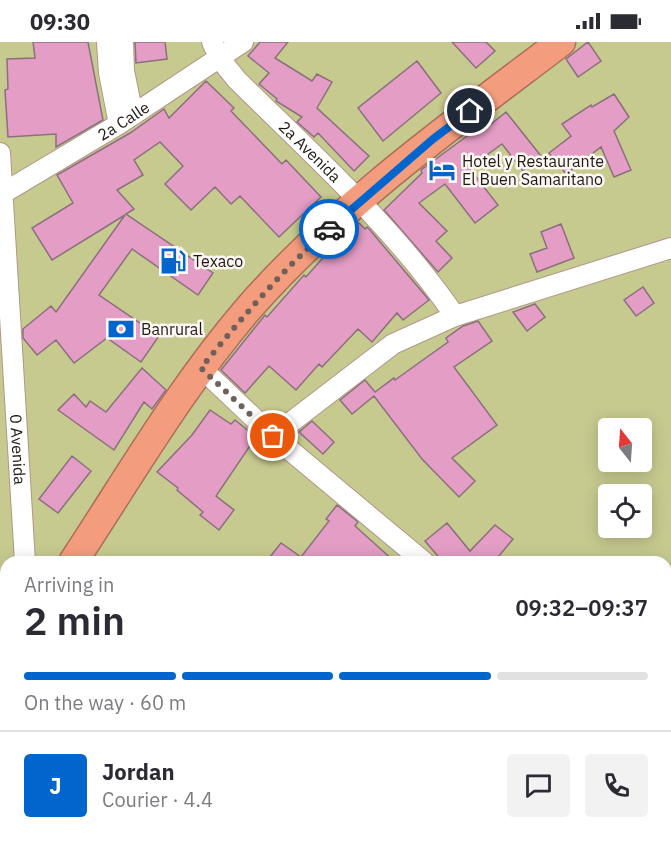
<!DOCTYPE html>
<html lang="en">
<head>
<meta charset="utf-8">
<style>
  :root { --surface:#fff; --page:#f2f2f3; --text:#2b2b33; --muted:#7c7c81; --line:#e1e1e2; --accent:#0066ce }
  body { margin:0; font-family:"IBM Plex Sans",sans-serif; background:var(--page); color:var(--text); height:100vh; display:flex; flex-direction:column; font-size:22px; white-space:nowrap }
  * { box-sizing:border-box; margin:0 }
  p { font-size:20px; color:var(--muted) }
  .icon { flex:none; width:33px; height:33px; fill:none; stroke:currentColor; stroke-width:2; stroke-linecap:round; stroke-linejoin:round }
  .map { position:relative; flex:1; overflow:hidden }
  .panel { position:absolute; left:0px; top:514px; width:672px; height:296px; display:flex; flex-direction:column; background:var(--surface); border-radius:18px 18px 0 0; box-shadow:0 3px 15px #0003 }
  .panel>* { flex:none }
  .needle { width:39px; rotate:343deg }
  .fabs { position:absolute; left:598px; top:376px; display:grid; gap:12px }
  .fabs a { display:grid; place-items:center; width:54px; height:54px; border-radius:6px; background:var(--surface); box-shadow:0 3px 15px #0003; font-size:30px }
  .pin { position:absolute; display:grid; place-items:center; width:51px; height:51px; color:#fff; margin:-26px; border:3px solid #fff; border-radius:50%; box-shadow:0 2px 6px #0007 }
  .courier { position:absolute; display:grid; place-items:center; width:60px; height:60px; margin:-30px; border:4px solid #0066ce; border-radius:50%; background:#fff; color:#222; box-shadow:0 2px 8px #0007 }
  .headline em { font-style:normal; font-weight:600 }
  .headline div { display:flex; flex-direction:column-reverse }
  .headline { display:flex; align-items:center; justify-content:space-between; height:102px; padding:0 24px }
  h1 { font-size:39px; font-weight:600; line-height:45px }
  .bar { display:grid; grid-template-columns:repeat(4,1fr); gap:9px 6px; align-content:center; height:72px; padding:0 24px }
  .bar i { height:8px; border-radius:4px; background:var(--line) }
  .bar .active { background:var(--accent) }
  .bar p { grid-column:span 4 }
  .line { display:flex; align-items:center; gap:15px; padding:0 24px; border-top:2px solid var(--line) }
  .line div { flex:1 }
  .round { display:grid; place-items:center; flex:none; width:63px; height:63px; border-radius:6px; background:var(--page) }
  .status { display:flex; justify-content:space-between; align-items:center; height:42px; padding:0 30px; background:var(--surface); direction:ltr }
  .status svg { height:16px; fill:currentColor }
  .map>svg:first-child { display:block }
</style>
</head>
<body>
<div class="status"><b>09:30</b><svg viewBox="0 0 49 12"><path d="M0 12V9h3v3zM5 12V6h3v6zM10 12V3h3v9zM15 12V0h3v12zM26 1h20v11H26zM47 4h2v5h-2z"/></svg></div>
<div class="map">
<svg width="671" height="809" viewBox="0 0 671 809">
  <rect width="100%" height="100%" fill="#ffe7dc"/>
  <path fill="#c7ca8f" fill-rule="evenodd" d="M0 0H671V809H0ZM609 387H642V420H609ZM609 453H642V486H609ZM6 520H666V804H6Z"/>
  <path fill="#e49dc4" stroke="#8a707d" stroke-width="1.5" d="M33 0H88L103 78 56 105V92L8 95 5 48 8 47 7 17 35 16Z
    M135 0H165L167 17 136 21Z
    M260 0H288L275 16 312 39 317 32 332 40 317 66 369 114 354 129 318 91 314 95 297 80 302 75 276 59 277 57 259 42 269 31 248 14Z
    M452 0H486L495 9 476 26Z
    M588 0 601 19 578 35 566 17Z
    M417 19 441 51 383 99 358 66Z
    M206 39 234 66 231 69 282 122 286 118 321 155 279 195 240 154 231 162 215 145 191 168 165 142 183 124 160 100 134 118 143 133 117 148 134 167 126 172 213 231 198 253 132 207 99 253 159 294 141 320 107 296 74 321 56 298 37 313 23 296V287L51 264 56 270 125 173 52 218 32 186 73 161 57 133 130 91 164 67 169 76Z
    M614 52 629 75 614 89 631 128 614 135 601 105 566 132 549 111 571 94 562 82 591 63 592 65Z
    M506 70 541 114 523 129 502 102 469 126 498 163 475 181 445 142 419 161 447 189 436 199 452 216 438 230 384 168 422 131 421 128 482 83 485 87Z
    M359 181 365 187 367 185 370 188 429 258 403 278 397 271 372 300 358 287 322 325 319 322 296 348 269 324 245 351 221 328 265 273 267 275 304 233 306 235 337 200Z
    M561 182 574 216 537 230 530 212 547 206 541 190Z
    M643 245 654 261 636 274 624 258Z
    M535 262 545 275 527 289 513 270Z
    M478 279 492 299 454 325 497 383 452 416 475 439 459 455 422 417 374 354 352 372 340 358 365 338 375 350 394 336 395 338 448 300 446 296 463 284Z
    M142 326 166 348 152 367 144 360 114 408 58 368 74 352 86 365 90 359 106 370Z
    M210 368 231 382 235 378 256 395 216 454 234 468 219 488 200 473 203 470 177 448 178 446 157 430 192 393Z
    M312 379 334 400 323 412 299 390Z
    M72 414 91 429 58 471 39 457Z
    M337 463 358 480 355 484 395 520H266L281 501 301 515 329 479 326 477Z
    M447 481 470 509 495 483 513 497 494 520H443L425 499Z"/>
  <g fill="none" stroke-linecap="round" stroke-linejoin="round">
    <g stroke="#b19688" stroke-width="22">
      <g id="minor">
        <path d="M107 0 109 31 119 82"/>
        <path d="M123 0 124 29 133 73"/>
        <path id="s1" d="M212 0 220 17 237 38C313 113 394 185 455 274"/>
        <path id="s2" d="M0 111 25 520"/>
        <path id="s3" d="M0 153 119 82 243 0"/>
        <path d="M201 326 273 394 424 520"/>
        <path d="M273 394 393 302 455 274 671 206"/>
        <path d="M666 765 671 760"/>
        <path d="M666 793 671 802"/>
        <path d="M138 804 140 809"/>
        <path d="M618 809 624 804"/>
      </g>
    </g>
    <g stroke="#aa6e59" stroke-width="31">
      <path id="highway" d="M73 520C129 435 181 345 248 267 338 164 453 82 561 0
        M0 629 6 621"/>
    </g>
    <use href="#minor" stroke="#fff" stroke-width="20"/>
    <use href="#highway" stroke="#f49d7e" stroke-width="28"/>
  </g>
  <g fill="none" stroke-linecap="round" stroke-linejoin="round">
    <path stroke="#6f6059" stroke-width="6" stroke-dasharray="0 10.8" d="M273 394 201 326C241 277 281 229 329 187"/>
    <path stroke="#0066ce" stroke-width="8" d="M329 187 433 97 470 69"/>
  </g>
  <defs>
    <g id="hotel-bare" transform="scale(2.07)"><path d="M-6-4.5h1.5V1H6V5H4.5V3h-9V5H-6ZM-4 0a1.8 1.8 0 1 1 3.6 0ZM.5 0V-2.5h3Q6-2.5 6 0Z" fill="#0066ce" stroke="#fef8f5" stroke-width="2.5" paint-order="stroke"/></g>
    <g id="fuel-bare" transform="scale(2.07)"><path d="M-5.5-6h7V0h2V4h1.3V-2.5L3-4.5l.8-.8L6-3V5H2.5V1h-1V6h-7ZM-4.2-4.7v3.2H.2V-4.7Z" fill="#0066ce" stroke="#fef8f5" stroke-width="2.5" paint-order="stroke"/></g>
    <g id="bank-bare" transform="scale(2.07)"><path d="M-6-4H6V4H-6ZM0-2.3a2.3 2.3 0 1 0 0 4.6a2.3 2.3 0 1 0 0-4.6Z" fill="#0066ce" stroke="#fef8f5" stroke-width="2.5" paint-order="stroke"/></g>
  </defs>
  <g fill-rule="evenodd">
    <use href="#hotel-bare" x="442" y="128"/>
    <use href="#fuel-bare" x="173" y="219"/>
    <use href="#bank-bare" x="121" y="287"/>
  </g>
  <g text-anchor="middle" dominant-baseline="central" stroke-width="5" stroke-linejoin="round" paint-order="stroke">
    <g font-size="16" fill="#221813" stroke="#fef8f5">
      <text stroke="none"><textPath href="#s3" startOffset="144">2a Calle</textPath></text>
      <text stroke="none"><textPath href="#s1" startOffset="148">2a Avenida</textPath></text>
      <text stroke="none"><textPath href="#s2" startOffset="297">0 Avenida</textPath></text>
    </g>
    <g font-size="16" fill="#221813" stroke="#fef8f5" text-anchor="start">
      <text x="462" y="119">Hotel y Restaurante<tspan x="462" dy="18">El Buen Samaritano</tspan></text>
      <text x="193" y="219">Texaco</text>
      <text x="141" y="287">Banrural</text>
    </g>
  </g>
</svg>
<div class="fabs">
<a><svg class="needle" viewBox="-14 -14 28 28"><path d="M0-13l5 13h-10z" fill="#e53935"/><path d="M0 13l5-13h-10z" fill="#7c7c81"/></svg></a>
<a><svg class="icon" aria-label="locate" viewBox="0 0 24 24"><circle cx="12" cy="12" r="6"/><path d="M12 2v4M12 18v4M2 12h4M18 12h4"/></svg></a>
</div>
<div class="pin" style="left:273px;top:394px;background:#ea580c"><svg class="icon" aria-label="bag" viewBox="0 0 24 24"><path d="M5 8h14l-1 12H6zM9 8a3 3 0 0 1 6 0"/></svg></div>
<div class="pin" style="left:470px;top:69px;background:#1f2937"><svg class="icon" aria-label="home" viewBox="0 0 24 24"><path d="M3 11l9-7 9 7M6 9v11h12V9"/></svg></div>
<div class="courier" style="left:329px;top:187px"><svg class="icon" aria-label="car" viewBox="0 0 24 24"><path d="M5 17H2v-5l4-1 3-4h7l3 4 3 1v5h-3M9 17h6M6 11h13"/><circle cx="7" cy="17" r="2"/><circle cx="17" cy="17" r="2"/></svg></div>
<section class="panel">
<div class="headline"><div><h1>2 min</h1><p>Arriving in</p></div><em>09:32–09:37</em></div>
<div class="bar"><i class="active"></i><i class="active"></i><i class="active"></i><i></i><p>On the way · 60 m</p></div>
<div class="line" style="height:108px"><b class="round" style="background:var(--accent);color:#fff">J</b><div><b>Jordan</b><p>Courier · 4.4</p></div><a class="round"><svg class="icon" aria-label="chat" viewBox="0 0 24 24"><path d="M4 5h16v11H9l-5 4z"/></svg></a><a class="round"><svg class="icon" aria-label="phone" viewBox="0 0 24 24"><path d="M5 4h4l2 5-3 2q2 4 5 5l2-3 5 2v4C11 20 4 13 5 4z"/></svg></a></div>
</section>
</div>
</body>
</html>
